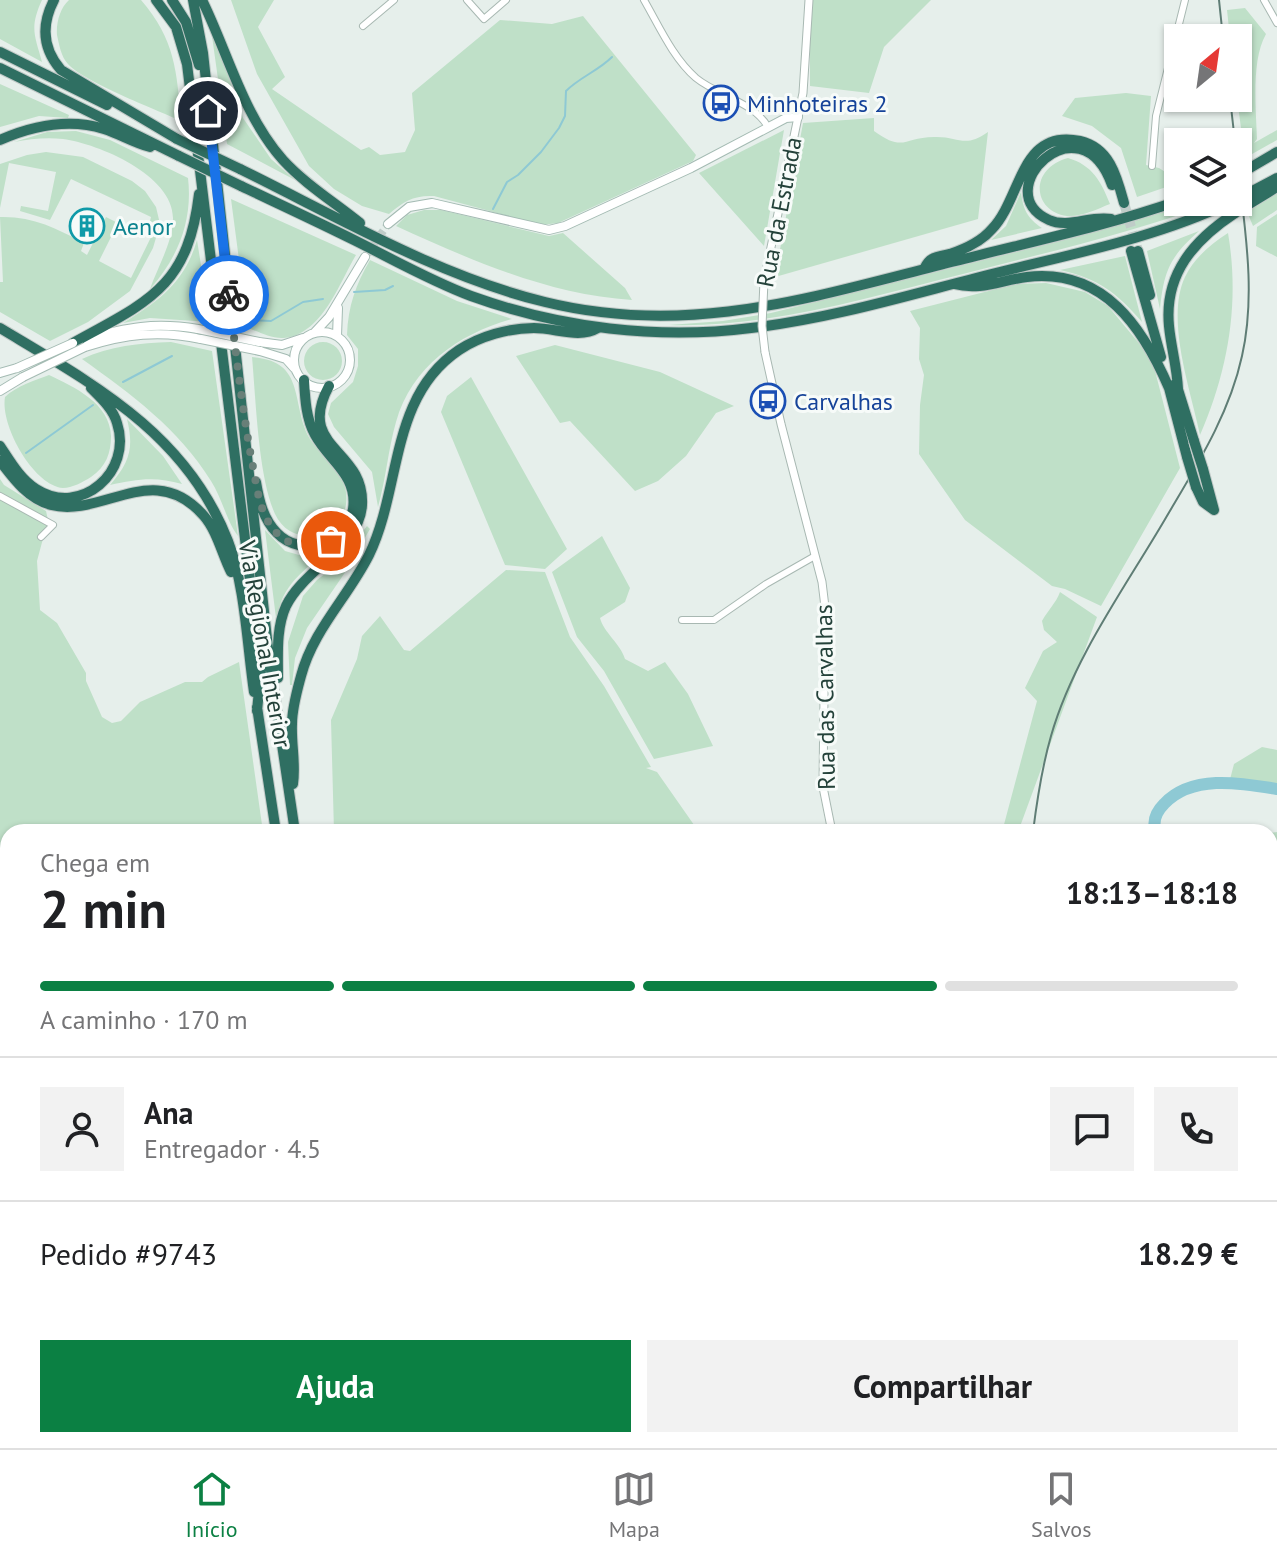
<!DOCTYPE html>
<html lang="pt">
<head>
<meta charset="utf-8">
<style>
  :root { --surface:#fff; --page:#f2f2f2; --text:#202124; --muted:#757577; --line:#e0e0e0; --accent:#0b8043 }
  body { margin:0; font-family:"PT Sans",sans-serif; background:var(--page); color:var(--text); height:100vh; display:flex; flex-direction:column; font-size:30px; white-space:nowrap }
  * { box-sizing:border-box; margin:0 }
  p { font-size:26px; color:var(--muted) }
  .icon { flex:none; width:44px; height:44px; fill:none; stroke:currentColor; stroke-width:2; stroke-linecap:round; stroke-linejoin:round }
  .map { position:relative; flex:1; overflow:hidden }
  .panel { position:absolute; left:0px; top:824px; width:1278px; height:624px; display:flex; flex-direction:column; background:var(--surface); border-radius:24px 24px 0 0; box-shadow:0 2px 6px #0004 }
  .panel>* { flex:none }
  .needle { width:52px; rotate:29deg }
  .buttons { position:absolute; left:1164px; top:24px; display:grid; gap:16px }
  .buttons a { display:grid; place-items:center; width:88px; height:88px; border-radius:0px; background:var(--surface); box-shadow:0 2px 6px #0004; font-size:40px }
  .pin { position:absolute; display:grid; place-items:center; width:68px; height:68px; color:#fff; margin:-34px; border:4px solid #fff; border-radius:50%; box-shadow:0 2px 8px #0007 }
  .courier { position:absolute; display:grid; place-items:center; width:80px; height:80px; margin:-40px; border:6px solid #1a73e8; border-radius:50%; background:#fff; color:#222; box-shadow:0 2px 10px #0007 }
  .summary em { font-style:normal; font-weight:700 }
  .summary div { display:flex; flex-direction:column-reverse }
  .summary { display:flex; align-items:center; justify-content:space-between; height:136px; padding:0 40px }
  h1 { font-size:52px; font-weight:700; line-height:60px }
  .bar { display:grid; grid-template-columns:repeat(4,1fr); gap:12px 8px; align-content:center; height:96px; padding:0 40px }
  .bar i { height:10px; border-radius:6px; background:var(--line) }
  .bar .current { background:var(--accent) }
  .bar p { grid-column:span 4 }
  .line { display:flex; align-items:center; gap:20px; padding:0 40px; border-top:2px solid var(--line) }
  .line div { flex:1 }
  .round { display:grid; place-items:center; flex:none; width:84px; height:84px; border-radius:0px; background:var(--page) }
  .primary-button { display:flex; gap:16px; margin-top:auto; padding:16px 40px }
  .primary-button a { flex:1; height:92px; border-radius:0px; background:var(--accent); color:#fff; font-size:32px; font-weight:700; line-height:92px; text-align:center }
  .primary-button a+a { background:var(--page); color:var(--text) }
  .dock { display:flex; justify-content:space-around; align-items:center; height:112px; border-top:2px solid var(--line); background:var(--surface); font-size:22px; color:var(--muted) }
  .dock a { display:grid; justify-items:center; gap:4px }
  .dock .current { color:var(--accent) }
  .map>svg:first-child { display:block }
</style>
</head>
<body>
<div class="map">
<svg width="1277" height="1448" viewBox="0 0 1277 1448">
  <rect width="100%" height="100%" fill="#e6efeb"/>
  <path fill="#bfe0c8" d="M0 0H42C29 28 35 36 42 62L0 39Z
    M69 0H141C175 39 177 72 181 121 155 109 84 82 68 64 61 57 59 44 57 35 56 23 60 8 69 0Z
    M231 0H274L258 27 285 77 272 89 361 150 369 147 380 155 405 152 415 130 412 93 500 20 552 24 583 16 696 155 693 161 558 223 541 225 434 196C414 195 404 201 389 214L362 206 334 189 309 166 257 74Z
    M810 0H931L884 47 869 93 810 86Z
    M1245 8 1266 34C1251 60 1256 109 1257 139L1254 143 1277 130V140L1245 158 1237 98 1238 38H1230L1227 10Z
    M214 35 243 118 271 159 295 180 227 144 212 36Z
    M0 84 69 115 68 118 39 116 0 127Z
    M1126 93 1151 96 1146 165 1159 168 1178 180V183L1137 197 1121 148 1092 126 1062 116 1075 98Z
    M874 118V131C904 153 904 137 934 137 959 136 964 149 988 132L978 219 775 277 803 123Z
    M784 130 764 246 699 173Z
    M76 131 110 140 188 178C193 220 178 258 150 289 158 266 173 242 173 218 173 175 99 144 63 139 46 137 30 139 14 142L47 132Z
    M46 152 83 157 132 181 145 191 156 207 160 224 153 248 130 291 88 322 50 341 0 312V282H3L0 217C32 216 56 228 84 243L81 251 87 255 106 217 118 223 99 261 131 278 154 231 149 225 151 217 71 179 50 220 20 211 21 206 48 211 56 172 9 163 0 208V164L27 155Z
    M1068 158C1092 165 1101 181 1110 204 1097 209 1082 217 1067 216 1033 212 1028 169 1068 158Z
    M1021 192C1023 209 1027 218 1042 228L991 240 1006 226Z
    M1277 193V210L1253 226 1248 214 1250 210Z
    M231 199 356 255C339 283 323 334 284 338 272 339 259 332 248 328Z
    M1193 202H1215C1133 233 1048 252 963 274 866 298 769 328 669 325L723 321 771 313 1072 238Z
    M424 210H441L549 236 563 233 625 288 632 300C549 295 471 260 396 226L407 215Z
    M1277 214V257L1256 246 1257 227Z
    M1199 231C1170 257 1164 270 1160 309L1147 251Z
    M1228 233C1240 303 1228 371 1200 435 1191 391 1165 319 1185 277 1194 258 1211 244 1228 233Z
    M197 240 210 322 150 318 123 323C159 301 185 282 197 240Z
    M1125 256 1142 322C1116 292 1099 279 1060 270Z
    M370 260 457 301 512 319C459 334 412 366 396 422 388 450 386 479 378 507L372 472 334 427 328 414 331 403 353 382 358 366V349L347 335C348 306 356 284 370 260Z
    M1046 283 1085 292 1108 306 1138 342 1153 363 1180 468 1101 606 1065 589 1052 586 965 520 919 454 920 405 924 375 919 359 920 328 910 311 1016 284Z
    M171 342 212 351 238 536C227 522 222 498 211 481 179 429 131 394 82 359 110 346 139 343 171 342Z
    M304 361a19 19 0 1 1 38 0a19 19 0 1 1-38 0Z
    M555 345 660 372 734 406 716 413 686 456 658 481 635 491 570 421 560 423 516 356Z
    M252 357C299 361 293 390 304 426 311 451 343 466 346 492 352 537 293 553 275 514 258 476 256 400 252 357Z
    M49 375C74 387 110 403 111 436 111 453 106 467 91 477 83 482 72 488 63 488 33 485 0 425 5 397 16 386 36 380 49 375Z
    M471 377 567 549 545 569 505 565 441 412 447 396Z
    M127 419 163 456 182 484C156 476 136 479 110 485 130 462 134 448 127 419Z
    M0 479 4 485 46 511 48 520 37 561 40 610 57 623 86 673V681L102 717 112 723 121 721 140 702 185 682H202L208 677 239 662 263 832H8V1043L0 1034Z
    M367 526 370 529 344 574 307 628 295 658 292 685H290L288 642 303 596 317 580 335 566Z
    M265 530 285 551 299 555 327 551C305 569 280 587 278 617L276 618Z
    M602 536 630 588 625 602 600 618C604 633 620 643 625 659L648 671 665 662 688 694 713 746 654 759 604 671 577 637 552 572Z
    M506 570 545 572 570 637 604 686 651 767 646 768 657 772 699 832H334L331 720 357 659 362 636 380 616 404 650 410 651Z
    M1060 592 1097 617 1018 832H1002L1037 701 1025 688 1043 651 1057 642 1044 630 1042 621C1048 610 1056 603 1060 592Z
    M1262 747 1277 750V793L1228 787 1234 764Z
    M1277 832V949L1270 945V833Z
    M1270 1007H1277V1311L1270 1315Z
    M0 1049 8 1058V1123L0 1126Z
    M0 1132 8 1139V1214L0 1218Z
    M0 1340 8 1347V1437L0 1420Z
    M254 1440H314V1448H262L256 1447Z
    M732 1440H829L825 1448H732Z"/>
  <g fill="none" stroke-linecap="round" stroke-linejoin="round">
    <path stroke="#8ec9d4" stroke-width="2" d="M493 209 507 182 518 175 541 152 559 128 565 116 566 91C580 77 598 71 612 57
      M354 292 385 290 393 286
      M247 320 271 321 303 302 323 299
      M123 382 172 356
      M26 453 93 405
      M440 1448 441 1440"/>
    <path stroke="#8ec9d4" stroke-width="12" d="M1156 832C1152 821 1156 812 1164 804 1192 774 1241 783 1277 789
      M0 1172V1200
      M0 1336 8 1343
      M857 1440 859 1448"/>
    <path stroke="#bfccc8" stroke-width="8" stroke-dasharray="8 4" stroke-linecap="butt" d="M365 257 388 224"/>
    <path stroke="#bfccc8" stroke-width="10" stroke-dasharray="10 5" stroke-linecap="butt" d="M1124 203 1138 251"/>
    <g stroke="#a8b8b2" stroke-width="8">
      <path id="minor" d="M467 0 484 19 506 0
        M644 0C659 26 673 58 696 78 718 96 754 102 768 127
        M1264 0 1277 23
        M363 26 394 0
        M1152 166 1156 116 1185 0
        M0 496 53 525 41 537
        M682 620H714L766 584 815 556
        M0 907 8 893"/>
    </g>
    <g stroke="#a8b8b2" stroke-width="9">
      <path id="tertiary" d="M764 281 803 93 809 0
        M765 352 781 424 822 582 825 607 823 787 832 832
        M1019 1440 1023 1448"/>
    </g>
    <g stroke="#a4bbb3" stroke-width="10">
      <path id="secondary" d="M388 224 409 207 432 203 549 230 565 226 691 168 786 118 798 117
        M315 332 329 317 365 257
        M294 360a28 28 0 1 1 56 0a28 28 0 1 1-56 0Z
        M337 336 338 308
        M85 339C127 327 155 322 198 329
        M259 342 282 345 303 338
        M85 347C125 334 160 330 201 339
        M260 351 286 359 294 368
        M0 373 17 368
        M0 391 23 377
        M0 1044 8 1053
        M242 1448V1440"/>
    </g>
    <g stroke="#c2cac8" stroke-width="12">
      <path id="motorway" d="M54 0C41 25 42 48 61 70L177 139
        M156 0 176 27 187 64 261 670 257 711
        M172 0 186 22 199 65
        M193 0 203 53 269 657 295 832
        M202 0C228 53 243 115 283 160 305 184 334 202 360 223
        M0 52 107 105
        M0 68 179 156
        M0 140C32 126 69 118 104 129 120 134 134 143 150 147
        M240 169C338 217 438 276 545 302 691 338 815 296 956 261 1030 242 1106 226 1178 201
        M1243 172 1277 152
        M241 186C279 204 318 222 356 241 394 260 431 281 471 296 560 328 658 340 751 328 828 319 902 297 976 278 1061 256 1152 240 1231 202
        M1245 195 1277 178
        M1246 206 1277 187
        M1111 219C1090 215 1069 229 1049 220 986 192 1080 96 1112 185
        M1131 251 1161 357
        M1138 251 1150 295
        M924 269C926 265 928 261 932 259 936 256 945 255 950 254 965 249 981 242 992 229 1022 198 1020 128 1080 141 1110 148 1117 177 1124 203
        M954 284C981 291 1001 280 1027 277 1104 268 1143 328 1169 388
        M0 328C93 384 186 433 228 541 245 585 247 644 254 692
        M73 343C147 302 188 288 199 194
        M1176 383 1194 441
        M1168 384 1187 457
        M1178 389C1177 367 1171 347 1169 326 1164 274 1194 240 1235 213
        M0 446C10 461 20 479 36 489 81 518 133 471 117 423 113 409 101 398 91 388
        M0 461C13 478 28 499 51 505 103 518 154 458 204 516 217 531 222 554 231 572
        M1203 469 1214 510
        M256 482C259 500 263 519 277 533 301 558 348 545 353 509 358 475 329 461 315 435 306 419 305 398 304 380
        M1196 487 1203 502 1214 510
        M278 678C278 654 276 628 286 606 304 569 360 546 362 505 365 448 295 449 329 386
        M257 707 276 832
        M293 784C296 764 291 744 292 724 292 708 297 691 301 676 313 630 348 597 369 555 402 487 389 397 459 350 480 336 509 328 534 328 556 328 579 339 598 328
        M344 1440V1448
        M364 1440 365 1448"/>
    </g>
    <use href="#minor" stroke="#fff" stroke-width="6"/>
    <use href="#tertiary" stroke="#fff" stroke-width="7"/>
    <use href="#secondary" stroke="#fff" stroke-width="8"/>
    <use href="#motorway" stroke="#2f6f62" stroke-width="10"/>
    <path stroke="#5f7d75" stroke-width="2" d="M1219 0 1223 38
      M1230 98 1235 142
      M1033 832C1037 800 1042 767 1051 736 1073 659 1124 589 1164 521 1195 468 1229 416 1242 356 1256 294 1245 230 1238 168
      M653 1448 663 1440"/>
    <g stroke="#5f7d75" stroke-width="5">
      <path id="rail" d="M0 1440 4 1448"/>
    </g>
    <use href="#rail" stroke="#f7fbf9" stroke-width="2" stroke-dasharray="6" stroke-linecap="butt"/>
    <g stroke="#a8b8b2" stroke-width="9" stroke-linecap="butt">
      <path id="tertiary-bridge" d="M764 281 762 326 765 352"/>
    </g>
    <g stroke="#a4bbb3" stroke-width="10" stroke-linecap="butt">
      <path id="secondary-bridge" d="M198 329 259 342
        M201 339 260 351
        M17 368 73 343
        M23 377 85 347"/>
    </g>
    <g stroke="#c2cac8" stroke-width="12" stroke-linecap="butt">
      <path id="motorway-bridge" d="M177 139 240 169
        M179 156 241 186
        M1238 175 1243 172
        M1238 199 1245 195
        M1235 213 1246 206
        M1194 441 1203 469
        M1187 457 1196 487"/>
    </g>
    <use href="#tertiary-bridge" stroke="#fff" stroke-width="7"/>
    <use href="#secondary-bridge" stroke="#fff" stroke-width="8"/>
    <use href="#motorway-bridge" stroke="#2f6f62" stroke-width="10"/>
  </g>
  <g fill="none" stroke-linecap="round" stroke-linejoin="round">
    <path stroke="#687f78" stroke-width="8" stroke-dasharray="0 14.4" d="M229 295C236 353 242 410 253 467 257 487 259 509 271 526 285 547 309 551 331 541"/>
    <path stroke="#1a73e8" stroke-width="10" d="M208 111 229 295"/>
  </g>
  <defs>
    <g id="bus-ring" transform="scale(1.8)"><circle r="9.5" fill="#f7fbf9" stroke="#1a4fb4" stroke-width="1.5"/><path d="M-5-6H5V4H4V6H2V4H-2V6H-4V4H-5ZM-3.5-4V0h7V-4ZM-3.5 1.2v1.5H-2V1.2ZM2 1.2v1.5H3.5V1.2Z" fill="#1a4fb4"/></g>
    <g id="building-ring" transform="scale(1.8)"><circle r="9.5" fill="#f7fbf9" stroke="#0f9aa8" stroke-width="1.5"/><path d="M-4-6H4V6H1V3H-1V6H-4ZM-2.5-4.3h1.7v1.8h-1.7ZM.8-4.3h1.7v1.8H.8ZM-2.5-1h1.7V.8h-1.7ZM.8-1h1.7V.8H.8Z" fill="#0f9aa8"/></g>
  </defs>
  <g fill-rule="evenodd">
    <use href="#bus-ring" x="721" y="103"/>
    <use href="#building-ring" x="87" y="226"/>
    <use href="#bus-ring" x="768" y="401"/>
  </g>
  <g text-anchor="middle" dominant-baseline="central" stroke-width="6" stroke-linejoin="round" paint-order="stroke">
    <g font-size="24" fill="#164399" stroke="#f7fbf9" text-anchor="start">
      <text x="747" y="103">Minhoteiras 2</text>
      <text x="794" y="401">Carvalhas</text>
    </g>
    <g font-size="24" fill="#24423a" stroke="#f7fbf9">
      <text transform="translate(779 212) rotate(-79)">Rua da Estrada</text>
      <text transform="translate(265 644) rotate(80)">Via Regional Interior</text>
      <text transform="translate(825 697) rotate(-91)">Rua das Carvalhas</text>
    </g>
    <g font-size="24" fill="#0d838f" stroke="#f7fbf9" text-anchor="start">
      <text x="113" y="226">Aenor</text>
    </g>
  </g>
</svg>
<div class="buttons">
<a><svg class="needle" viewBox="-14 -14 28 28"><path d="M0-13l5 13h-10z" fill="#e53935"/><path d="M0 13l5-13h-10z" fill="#757577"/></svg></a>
<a><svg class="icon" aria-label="layers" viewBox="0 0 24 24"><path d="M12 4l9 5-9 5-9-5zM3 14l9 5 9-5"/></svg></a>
</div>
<div class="pin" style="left:331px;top:541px;background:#ea580c"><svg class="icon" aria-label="bag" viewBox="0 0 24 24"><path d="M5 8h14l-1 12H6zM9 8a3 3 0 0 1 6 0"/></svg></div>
<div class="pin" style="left:208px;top:111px;background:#1f2937"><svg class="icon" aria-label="home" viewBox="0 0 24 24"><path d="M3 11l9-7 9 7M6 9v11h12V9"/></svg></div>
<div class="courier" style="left:229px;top:295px"><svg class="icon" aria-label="bike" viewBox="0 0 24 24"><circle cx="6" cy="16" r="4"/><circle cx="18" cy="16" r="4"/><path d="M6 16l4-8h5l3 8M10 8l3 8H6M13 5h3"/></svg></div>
<section class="panel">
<div class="summary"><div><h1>2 min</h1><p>Chega em</p></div><em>18:13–18:18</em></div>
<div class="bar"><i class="current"></i><i class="current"></i><i class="current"></i><i></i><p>A caminho · 170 m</p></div>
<div class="line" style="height:144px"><a class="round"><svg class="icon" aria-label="person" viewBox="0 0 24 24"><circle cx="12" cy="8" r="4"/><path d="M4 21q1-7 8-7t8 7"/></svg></a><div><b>Ana</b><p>Entregador · 4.5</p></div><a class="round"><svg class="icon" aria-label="chat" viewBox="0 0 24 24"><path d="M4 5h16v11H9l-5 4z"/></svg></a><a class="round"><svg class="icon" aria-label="phone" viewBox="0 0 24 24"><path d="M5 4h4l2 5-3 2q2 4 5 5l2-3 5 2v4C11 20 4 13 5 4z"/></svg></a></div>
<div class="line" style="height:104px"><div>Pedido #9743</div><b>18.29 €</b></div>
<div class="primary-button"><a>Ajuda</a><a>Compartilhar</a></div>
</section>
</div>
<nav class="dock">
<a class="current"><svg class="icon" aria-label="home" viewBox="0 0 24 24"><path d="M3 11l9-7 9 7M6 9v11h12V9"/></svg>Início</a>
<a><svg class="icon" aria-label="map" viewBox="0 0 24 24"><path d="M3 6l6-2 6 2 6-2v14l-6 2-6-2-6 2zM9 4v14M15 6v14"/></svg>Mapa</a>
<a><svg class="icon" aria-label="saved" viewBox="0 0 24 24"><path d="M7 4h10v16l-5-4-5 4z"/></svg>Salvos</a>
</nav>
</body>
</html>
